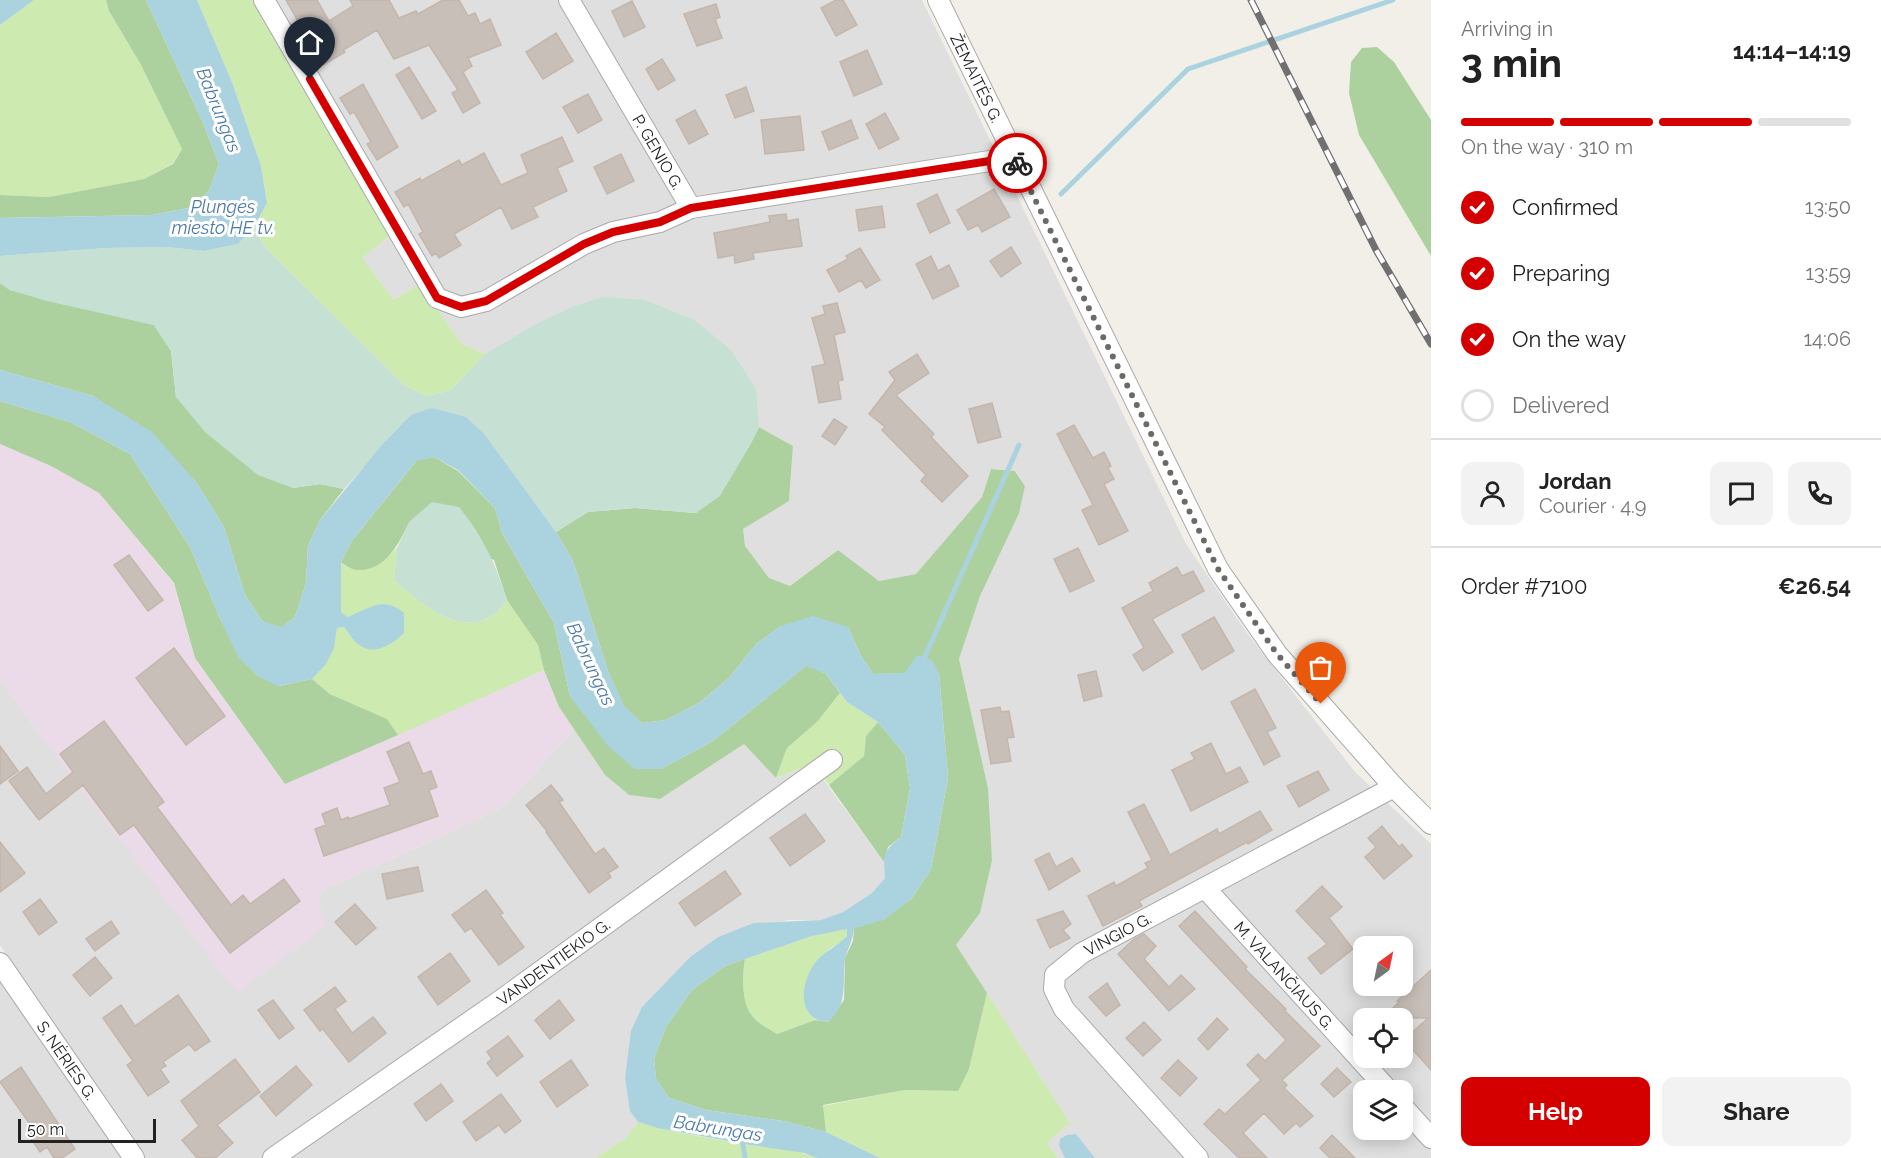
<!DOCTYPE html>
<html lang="en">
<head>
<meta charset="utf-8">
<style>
  :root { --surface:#fff; --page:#f2f2f2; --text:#222; --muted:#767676; --line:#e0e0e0; --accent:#d40000 }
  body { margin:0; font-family:Raleway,sans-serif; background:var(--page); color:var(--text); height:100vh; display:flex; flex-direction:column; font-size:22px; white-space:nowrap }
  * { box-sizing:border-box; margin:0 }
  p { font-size:20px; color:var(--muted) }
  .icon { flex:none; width:33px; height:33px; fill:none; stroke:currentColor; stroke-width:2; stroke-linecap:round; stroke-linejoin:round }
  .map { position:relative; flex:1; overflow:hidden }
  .panel { display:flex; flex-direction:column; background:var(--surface); width:450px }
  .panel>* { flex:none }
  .needle { width:39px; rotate:33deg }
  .controls { position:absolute; left:1353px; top:936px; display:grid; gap:12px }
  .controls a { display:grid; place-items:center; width:60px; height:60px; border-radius:12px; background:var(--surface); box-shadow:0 3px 15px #0003; font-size:30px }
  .scale { position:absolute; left:18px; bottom:15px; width:138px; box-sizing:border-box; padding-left:6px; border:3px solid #222; border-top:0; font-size:16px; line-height:21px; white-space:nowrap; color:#222; -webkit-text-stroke:4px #fff; paint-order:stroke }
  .pin { position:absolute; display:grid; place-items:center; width:51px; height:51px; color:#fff; margin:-62px -26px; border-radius:50% 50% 50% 0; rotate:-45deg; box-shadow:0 0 6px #0007 }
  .pin .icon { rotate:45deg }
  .courier { position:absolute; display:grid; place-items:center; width:60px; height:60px; margin:-30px; border:4px solid #d40000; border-radius:50%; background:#fff; color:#222; box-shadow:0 2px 8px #0007 }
  .headline em { font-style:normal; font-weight:700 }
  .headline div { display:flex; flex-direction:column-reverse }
  .headline { display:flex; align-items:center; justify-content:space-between; height:102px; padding:0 30px }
  h1 { font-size:39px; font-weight:700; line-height:45px }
  .bar { display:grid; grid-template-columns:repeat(4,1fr); gap:9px 6px; align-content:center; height:72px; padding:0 30px }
  .bar i { height:8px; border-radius:4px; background:var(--line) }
  .bar .on { background:var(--accent) }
  .bar p { grid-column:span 4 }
  .line { display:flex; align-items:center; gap:15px; padding:0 30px; border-top:2px solid var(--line) }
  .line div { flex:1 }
  .round { display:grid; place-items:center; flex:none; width:63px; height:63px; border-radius:12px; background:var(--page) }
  ol { padding:0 30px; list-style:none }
  li { display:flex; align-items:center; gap:18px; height:66px }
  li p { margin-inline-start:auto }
  li .icon { padding:6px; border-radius:50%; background:var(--accent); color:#fff; stroke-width:4 }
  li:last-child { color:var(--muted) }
  li i { width:33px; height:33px; border:3px solid var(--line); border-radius:50% }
  .button { display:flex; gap:12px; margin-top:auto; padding:12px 30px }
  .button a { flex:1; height:69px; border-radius:12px; background:var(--accent); color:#fff; font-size:24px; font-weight:700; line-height:69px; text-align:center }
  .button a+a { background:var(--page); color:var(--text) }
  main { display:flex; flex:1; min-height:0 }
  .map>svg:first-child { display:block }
</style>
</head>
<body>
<main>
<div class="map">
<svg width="1431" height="1158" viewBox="0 0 1431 1158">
  <rect width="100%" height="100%" fill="#f2efe9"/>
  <path fill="#e0dfdf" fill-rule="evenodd" d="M255 0H922L1186 544 1247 633 1355 772 1431 844V1158H1058L1047 1143 1070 1123 956 945 980 913 988 788 959 659 980 596 1025 486 1016 471 991 469 982 497 916 574 879 581 838 550 790 586 769 578 745 546 742 529 789 501 793 446 759 427 755 389 730 350 695 320 646 300 535 325 485 354 462 344 419 284 394 300 361 257 391 236ZM1364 946H1402V986H1364ZM1364 1018H1402V1058H1364ZM1364 1090H1402V1130H1364Z
    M0 679 49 747 319 902 322 890 445 835 504 806 574 729 605 775 629 795 660 799 744 744 776 778 812 764 884 862 885 878 872 893 843 912 821 920H788L718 937 690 957 642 1007 630 1111 638 1122 625 1139 595 1158H144L0 945Z
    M0 976 124 1158H0Z"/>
  <path fill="#ebdbe8" d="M0 444 51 466 99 493 174 584 195 658 285 784 544 670 559 707 574 729 504 806 445 835 322 890 319 902 326 926 237 993 49 747 0 679Z"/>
  <path fill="#cdebb0" d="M34 0H106L109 11 141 65 182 149 172 164 144 179 49 197 0 195V25Z
    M197 0H255L391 235 362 258 394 300 419 284 462 344 485 354 451 390 427 396 405 386 265 247 254 227 267 203 261 166 232 82Z
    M397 548 394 580C418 601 456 636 490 617 497 613 502 606 507 600L538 645 544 670 398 735 387 719 330 694 312 679C329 661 333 652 337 628L344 627 351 637 376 606 346 617 341 612V562C368 576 376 567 397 548Z
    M840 693 847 702 878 722 866 736 864 756 829 785 812 764 776 778 787 748 817 722Z
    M841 929H848C847 944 834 943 827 952 822 960 811 1000 807 1011L815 1020 777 1034C770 1029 760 1025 754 1018 741 1005 742 976 745 959L812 936Z
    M987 993 1070 1123 1047 1143 1058 1158H880L826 1132 823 1106 905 1090 957 1091 969 1069Z
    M638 1122C672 1132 708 1138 744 1144 768 1148 794 1148 817 1158H595L625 1139Z"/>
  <path fill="#add19e" d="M106 0H146L203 123 219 164 209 191 189 208 152 215 0 218V195L49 197 144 179 173 164 182 149 141 65 109 11Z
    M1377 47 1394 62 1431 120V256L1359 135 1349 93 1351 62 1362 48Z
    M0 283 10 290 154 325 171 351 176 397 293 488 320 484 344 489 320 520 308 546 306 583 295 617 281 628 262 621 245 595 224 527 196 482 93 396 0 370Z
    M0 401 70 422 130 454 190 547 221 621 278 686 312 679 330 694 387 719 398 735 285 784 195 658 174 583 99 493 51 466 0 444Z
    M759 427 793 446 789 501 743 529 745 546 769 578 790 586 838 550 879 581 916 574 982 497 991 469 1015 471 1025 486 1019 513 980 596 959 659 988 788 992 860 980 913 956 945 987 993 969 1069 958 1091 905 1090 823 1105 826 1132 783 1121 706 1110 669 1098 656 1079 654 1058 666 1027 692 990 725 966 745 959C742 976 741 1005 754 1018 760 1025 770 1029 777 1034L815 1020 828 1022 844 1000 845 958 853 941 854 928 884 919 912 898 931 869 948 778 939 673 873 674 860 654 848 627 781 626 756 644 729 678 699 703 666 720 642 723 624 707 608 671 573 561 556 532 588 512 635 508 696 513 749 447Z
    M434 457 458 471 495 508 502 533 554 623 570 696 661 769 713 741 807 665 826 674 840 693 817 722 787 748 776 778 744 744 660 799 629 795 605 775 559 707 544 670 538 645 507 600 494 560 410 521C399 543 386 571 358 570 352 570 345 565 341 562L351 542 417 460Z
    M878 722 905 755 910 788 901 837 888 847 884 862 829 785 864 756 866 736Z"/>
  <path fill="#c6e0d4" d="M254 227 265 247 405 386 427 396 451 390 485 354 534 325 574 306 604 297 646 300 695 320 731 350 756 389 759 427 749 447 720 496 696 513 635 508 588 512 556 532 486 436 411 415 344 489 320 484 293 488 258 475 205 432 176 397 171 351 154 325 47 301 10 290 0 283V256L106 248 167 247 204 251 238 244Z
    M432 502 459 507C484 538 495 563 507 600 502 606 497 613 490 617 456 636 418 601 394 580L397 548 410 521Z"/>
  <path fill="#aad3df" d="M0 0H34L0 25Z
    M146 0H197L232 82 261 166 267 203 254 227 238 244 204 251 167 247 106 248 0 256V218L152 215 189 208 209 191 219 164 203 123Z
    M0 370 93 396 152 432 196 482 224 527 245 595 262 621 281 627 295 617 306 583 308 546 320 520 382 445 411 415 432 408 466 417 486 436 556 532 573 561 608 671 624 706 642 723 666 720 699 703 729 678 756 644 781 626 813 616 848 627 860 654 873 674 905 673 917 655 932 660 939 673 948 778 931 869 912 898 884 920 854 928C853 941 847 949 845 960 842 984 849 1006 827 1022 823 1021 818 1021 814 1018 797 1006 804 977 815 963 823 952 838 946 847 936V929L812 936 725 966 692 990 666 1027 654 1058 656 1079 669 1098 706 1110 783 1121 826 1132 880 1158H817L804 1153 744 1144 658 1128 638 1122 630 1111 625 1078 631 1031 642 1007 690 957 718 937 754 923 821 920 843 912 872 893 885 878C883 855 883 851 901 837L910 788 905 755 878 722 847 702 826 674 806 666 713 741 661 769H635L608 746 570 696 554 623 502 533 495 508 458 470 434 457 416 461 351 542 341 562V612L347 617C369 609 383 595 404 613V633C395 642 378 654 365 648 356 645 349 634 344 627L337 628 334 648 326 664 312 679 278 686 259 677 239 658 221 621 190 547 130 454 70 422 0 401Z
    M1076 1134 1095 1158H1065L1059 1146 1060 1139 1067 1135Z"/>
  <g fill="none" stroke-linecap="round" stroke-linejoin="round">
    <path stroke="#aad3df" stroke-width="5" d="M1061 194 1188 69 1393 0
      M922 663 1019 445
      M742 1139 745 1158"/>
  </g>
  <path fill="#c7bfb8" stroke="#c4b6ab" stroke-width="1.5" d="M286 0H317L329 21 353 6 350 0H389L399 18 416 11 418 14 443 0H459L468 16 475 13 480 24 490 19 501 45 468 58 472 66 463 72 480 103 463 113 452 93 458 90 429 45 394 59 377 30 343 50 345 52 323 65Z
    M836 0H843L857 25 836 36 821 8Z
    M632 1 645 27 624 37 612 11Z
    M716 4 720 17 715 19 722 38 697 46 684 14Z
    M556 33 573 61 543 79 526 52Z
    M867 50 882 84 854 96 840 62Z
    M662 59 675 80 658 90 646 69Z
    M409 67 436 111 422 119 396 75Z
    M363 84 398 147 377 160 367 144 371 142 354 112 350 114 340 98Z
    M746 87 754 111 735 118 726 95Z
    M588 94 602 120 578 133 563 107Z
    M695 110 708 134 689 144 676 120Z
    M885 113 899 139 879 149 866 124Z
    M800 116 804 150 765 154 761 120Z
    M851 120 858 138 829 150 822 132Z
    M562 137 573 161 557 168 567 191 533 207 538 217 512 229 501 207 454 234 461 245 439 258 436 253 432 256 419 234 423 232 408 204 404 207 395 192 420 178 421 181 459 160 462 165 484 153 501 185 528 173 521 155Z
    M621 154 634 181 607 194 594 167Z
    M994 189 1010 217 982 232 978 225 968 230 957 210Z
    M937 194 950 223 930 233 917 204Z
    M882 206 885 227 859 231 856 210Z
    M786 214 787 221 798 219 802 246 753 253 754 259 735 263 734 255 718 258 714 233 770 222 769 216Z
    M1011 247 1021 263 1001 277 990 261Z
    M860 248 880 280 866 288 861 280 839 292 827 270 848 259 846 256Z
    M931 256 938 271 949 265 959 286 933 299 916 264Z
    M837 303 845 332 834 335 843 380 838 381 841 399 819 403 812 367 825 364 812 318 825 314 823 306Z
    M917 354 929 373 896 395 934 434 931 437 968 476 942 502 921 481 926 475 882 430 885 427 869 414 895 380 889 372Z
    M992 403 1001 437 978 443 969 409Z
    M834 419 847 427 835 445 822 436Z
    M1074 425 1093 458 1104 452 1111 466 1108 468 1114 479 1104 484 1128 531 1099 545 1082 510 1093 505 1057 434Z
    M1078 548 1094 581 1070 592 1054 559Z
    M129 555 163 600 148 611 114 565Z
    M1177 567 1182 576 1193 571 1204 591 1152 619 1173 652 1143 671 1133 655 1144 648 1122 608 1153 591 1149 583Z
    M1214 617 1234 651 1202 670 1182 635Z
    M174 648 225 716 186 745 136 678Z
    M1096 671 1102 696 1084 701 1078 675Z
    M1255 689 1276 728 1267 732 1280 756 1264 765 1231 702Z
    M1000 707 1001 712 1009 711 1014 737 1007 738 1011 761 991 764 981 710Z
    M104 721 164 802 157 807 231 905 243 895 250 904 284 879 300 901 230 953 134 825 120 835 83 785 39 820 9 781 27 767 46 794 73 772 60 754Z
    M409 742 423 774 431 771 437 787 429 790 438 816 324 856 315 829 326 825 322 814 337 808 341 820 348 817 349 819 390 805 384 788 400 782 387 752Z
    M1211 743 1226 774 1240 767 1248 782 1191 811 1172 770 1195 759 1191 753Z
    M0 746 18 771 0 784Z
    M1318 771 1329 790 1299 807 1287 786Z
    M551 785 563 800 559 802 595 854 604 848 618 867 608 873 611 877 589 893 546 832 547 831 526 805Z
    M1144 804 1170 855 1217 829 1219 834 1260 811 1272 830 1248 844 1247 842 1139 901 1142 906 1103 926 1088 896 1114 882 1116 886 1148 868 1145 863 1152 860 1128 812Z
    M805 814 825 841 790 866 770 838Z
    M1382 826 1399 847 1402 844 1412 856 1384 879 1365 857 1376 847 1368 838Z
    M0 842 25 873 0 892Z
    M1049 853 1056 867 1072 858 1080 871 1049 890 1035 860Z
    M418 867 423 891 387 899 382 874Z
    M725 871 741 894 695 926 679 903Z
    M1322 886 1342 907 1329 918 1353 949 1321 974 1308 958 1327 944 1296 911Z
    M486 890 503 913 500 915 524 947 499 965 471 928 465 932 452 915Z
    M40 899 57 922 39 935 23 912Z
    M355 904 376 928 356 945 335 922Z
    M1063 911 1071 924 1063 930 1070 938 1050 948 1037 920Z
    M1195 911 1247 967 1245 969 1286 1009 1284 1010 1320 1046 1282 1080 1287 1085 1284 1088 1313 1116 1300 1127 1296 1123 1284 1134 1264 1113 1243 1133 1267 1158H1239L1204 1124 1219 1109 1225 1114 1261 1080 1247 1065 1258 1054 1265 1061 1286 1040 1179 926Z
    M111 921 119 933 95 951 86 939Z
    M1144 934 1156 946 1144 959 1169 987 1181 975 1195 989 1169 1011 1118 954 1134 939Z
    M450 953 470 981 438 1005 418 977Z
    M95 957 112 978 90 996 73 975Z
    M1431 970V1070L1404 1040 1428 1018H1383L1399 1002 1397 1001Z
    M1107 983 1120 1005 1106 1016 1089 997Z
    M335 987 346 1001 335 1009 352 1033 373 1017 386 1033 349 1062 323 1029 320 1031 304 1010Z
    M178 995 210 1041 195 1051 189 1044 163 1062 166 1066 160 1069 169 1082 148 1096 127 1065 133 1061 103 1018 121 1005 135 1026Z
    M273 1000 294 1028 279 1039 258 1010Z
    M559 1000 574 1020 550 1039 535 1020Z
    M1217 1018 1228 1029 1208 1050 1198 1039Z
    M1144 1022 1161 1040 1143 1056 1126 1038Z
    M508 1036 523 1056 497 1076 487 1063 492 1059 487 1052Z
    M235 1059 260 1092 217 1125 233 1143 215 1158H197L182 1140 199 1126 181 1101Z
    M571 1060 588 1085 557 1107 540 1082Z
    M1178 1060 1197 1078 1180 1096 1161 1078Z
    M296 1066 312 1085 276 1116 260 1096Z
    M21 1067 75 1149 62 1158H54L47 1147 40 1152 26 1131 32 1127 0 1082Z
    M1337 1068 1351 1082 1334 1097 1321 1084Z
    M441 1084 453 1101 426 1121 414 1104Z
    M501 1094 521 1121 505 1133 499 1125 476 1141 463 1122Z
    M1332 1135 1355 1158H1330L1320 1148Z"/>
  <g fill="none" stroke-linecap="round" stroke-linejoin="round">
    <g stroke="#a9a9a9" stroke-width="22">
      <g id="street">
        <path d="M264 0 437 298 461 307 486 301 584 244 613 232 660 222 691 208"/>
        <path id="s1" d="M569 0 691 208 1015 157"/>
        <path id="s2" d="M938 0 1218 569 1277 654 1394 787 1431 824"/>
        <path id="s3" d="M1205 888 1388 1090"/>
        <path id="s4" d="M0 963 134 1158"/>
        <path d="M1402 1106 1431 1138"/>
        <path id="s5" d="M273 1158 501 1000 832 760"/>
        <path id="s6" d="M1198 1158 1064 1009 1054 989 1055 975 1082 953 1394 787"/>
      </g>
    </g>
    <use href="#street" stroke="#fff" stroke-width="20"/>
    <g stroke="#707070" stroke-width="7">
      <path id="rail" d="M1251 0 1376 250 1431 344"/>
    </g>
    <use href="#rail" stroke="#fff" stroke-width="4.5" stroke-dasharray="14" stroke-linecap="butt"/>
  </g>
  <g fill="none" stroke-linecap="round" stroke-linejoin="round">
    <path stroke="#6b6a68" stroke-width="6" stroke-dasharray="0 10.8" d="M1017 163 1218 569 1277 654 1321 704"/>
    <path stroke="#d40000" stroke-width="8" d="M310 79 437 298 461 307 486 301 584 244 613 232 660 222 691 208 1015 157 1017 163"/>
  </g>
  <g text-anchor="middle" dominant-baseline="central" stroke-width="6" stroke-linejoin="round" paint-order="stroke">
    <g font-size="16" fill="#222" stroke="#fff">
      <text stroke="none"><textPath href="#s2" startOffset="87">ŽEMAITĖS G.</textPath></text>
      <text stroke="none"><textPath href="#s1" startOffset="176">P. GENIO G.</textPath></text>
      <text stroke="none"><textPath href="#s6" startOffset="312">VINGIO G.</textPath></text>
      <text stroke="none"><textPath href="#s5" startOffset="342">VANDENTIEKIO G.</textPath></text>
      <text stroke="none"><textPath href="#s3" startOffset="118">M. VALANČIAUS G.</textPath></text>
      <text stroke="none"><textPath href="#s4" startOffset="118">S. NĖRIES G.</textPath></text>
    </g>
    <g font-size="18" font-style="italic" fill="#4a7aab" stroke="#fff">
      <text transform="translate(219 110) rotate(68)">Babrungas</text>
      <text x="223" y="206">Plungės<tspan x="223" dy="21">miesto HE tv.</tspan></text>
      <text transform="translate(591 664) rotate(65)">Babrungas</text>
      <text transform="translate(718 1128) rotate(9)">Babrungas</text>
    </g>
  </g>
</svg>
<div class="controls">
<a><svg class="needle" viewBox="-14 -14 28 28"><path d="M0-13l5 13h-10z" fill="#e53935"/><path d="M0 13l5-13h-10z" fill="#767676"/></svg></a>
<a><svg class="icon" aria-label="locate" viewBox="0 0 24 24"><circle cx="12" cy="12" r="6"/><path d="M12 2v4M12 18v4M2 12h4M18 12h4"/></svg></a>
<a><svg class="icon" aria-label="layers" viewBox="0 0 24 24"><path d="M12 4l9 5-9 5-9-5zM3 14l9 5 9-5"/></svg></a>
</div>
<div class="scale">50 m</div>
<div class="pin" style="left:1321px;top:704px;background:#ea580c"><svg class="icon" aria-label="bag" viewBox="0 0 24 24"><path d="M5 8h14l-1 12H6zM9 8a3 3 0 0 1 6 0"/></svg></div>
<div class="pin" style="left:310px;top:79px;background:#1f2937"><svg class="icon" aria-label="home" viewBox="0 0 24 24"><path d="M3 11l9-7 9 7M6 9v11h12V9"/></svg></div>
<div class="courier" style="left:1017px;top:163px"><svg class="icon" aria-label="bike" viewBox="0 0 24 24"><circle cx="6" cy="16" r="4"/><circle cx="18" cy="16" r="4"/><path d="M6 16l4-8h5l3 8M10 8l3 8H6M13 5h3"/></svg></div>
</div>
<section class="panel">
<div class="headline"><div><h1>3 min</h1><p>Arriving in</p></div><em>14:14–14:19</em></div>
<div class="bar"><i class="on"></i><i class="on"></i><i class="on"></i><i></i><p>On the way · 310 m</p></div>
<ol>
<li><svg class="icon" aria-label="check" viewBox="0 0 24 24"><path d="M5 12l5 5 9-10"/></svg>Confirmed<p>13:50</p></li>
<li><svg class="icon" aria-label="check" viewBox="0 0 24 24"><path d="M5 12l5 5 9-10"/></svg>Preparing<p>13:59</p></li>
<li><svg class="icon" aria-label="check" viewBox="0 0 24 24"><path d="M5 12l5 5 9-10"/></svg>On the way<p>14:06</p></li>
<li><i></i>Delivered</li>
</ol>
<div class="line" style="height:108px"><a class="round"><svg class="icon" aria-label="person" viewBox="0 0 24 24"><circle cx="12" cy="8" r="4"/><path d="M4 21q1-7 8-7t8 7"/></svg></a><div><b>Jordan</b><p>Courier · 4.9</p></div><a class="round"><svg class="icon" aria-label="chat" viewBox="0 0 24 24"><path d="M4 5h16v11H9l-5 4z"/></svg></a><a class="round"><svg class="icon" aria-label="phone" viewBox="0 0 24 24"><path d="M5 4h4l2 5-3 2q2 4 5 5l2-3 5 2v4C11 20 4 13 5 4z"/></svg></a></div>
<div class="line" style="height:78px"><div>Order #7100</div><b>€26.54</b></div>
<div class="button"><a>Help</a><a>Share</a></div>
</section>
</main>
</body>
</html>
